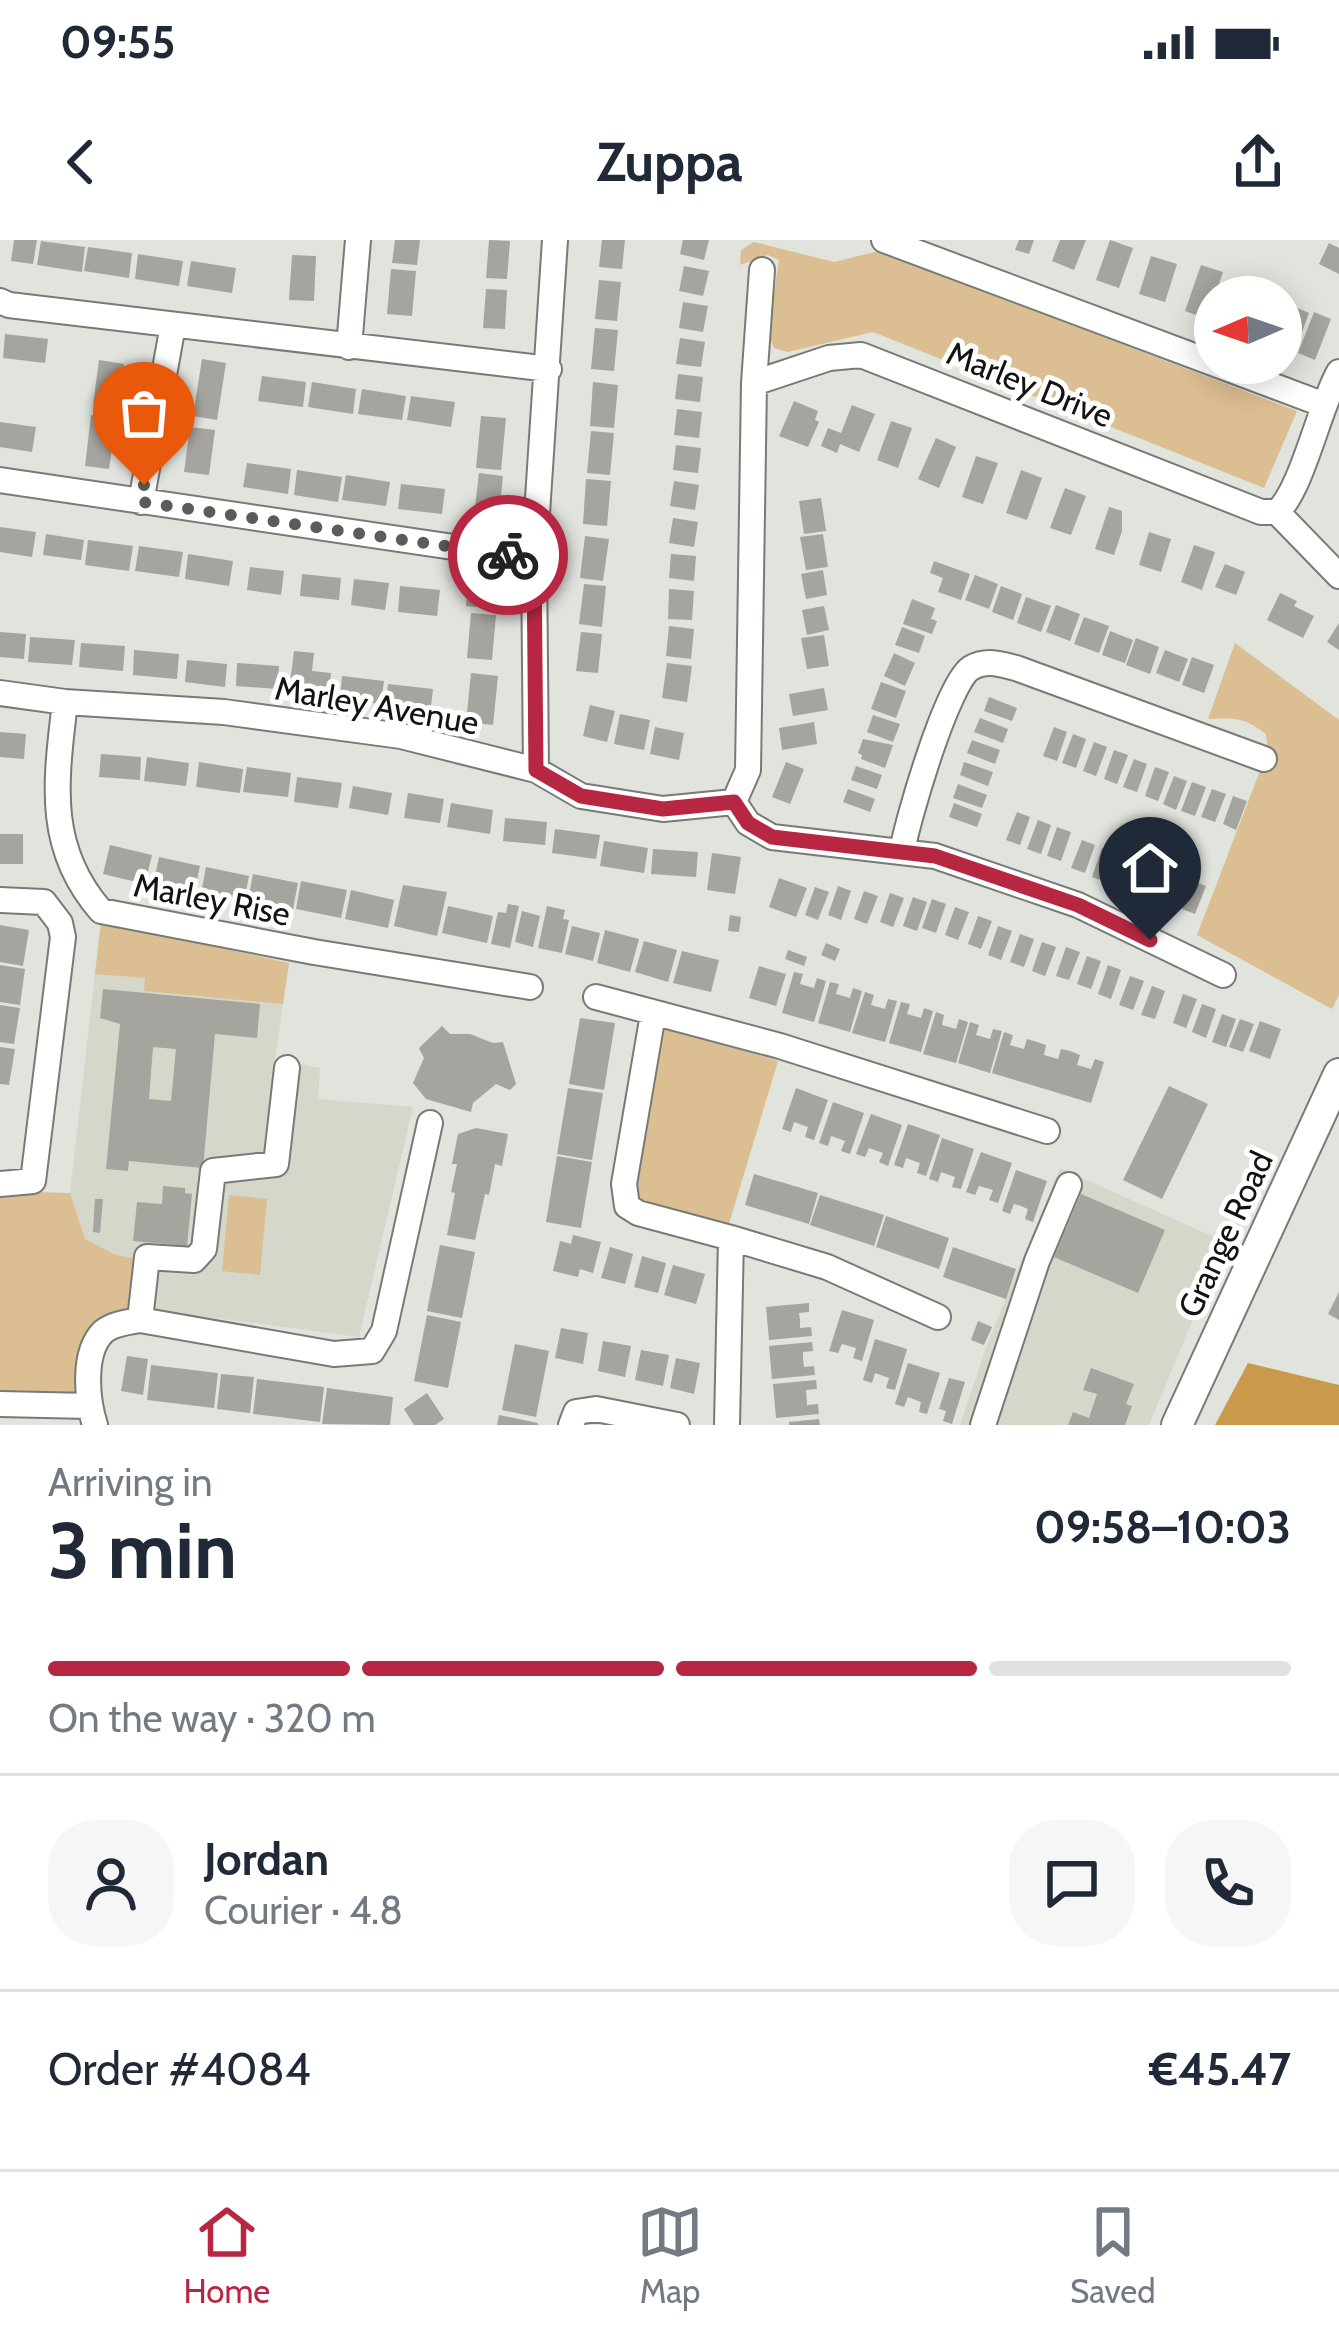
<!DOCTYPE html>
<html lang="en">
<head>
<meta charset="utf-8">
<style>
  :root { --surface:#fff; --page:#f6f6f7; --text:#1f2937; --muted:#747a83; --line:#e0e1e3; --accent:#b82742 }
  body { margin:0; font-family:Cabin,sans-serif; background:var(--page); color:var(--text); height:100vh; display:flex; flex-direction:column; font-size:45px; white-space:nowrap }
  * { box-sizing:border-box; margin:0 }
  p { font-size:39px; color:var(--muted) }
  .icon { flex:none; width:66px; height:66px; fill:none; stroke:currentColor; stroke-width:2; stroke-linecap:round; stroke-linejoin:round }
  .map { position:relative; height:1185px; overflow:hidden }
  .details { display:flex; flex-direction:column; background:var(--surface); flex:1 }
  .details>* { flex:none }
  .needle { width:78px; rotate:268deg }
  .buttons { position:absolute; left:1194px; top:36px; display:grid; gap:24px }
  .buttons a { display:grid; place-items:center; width:108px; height:108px; border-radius:50%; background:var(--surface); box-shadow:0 6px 30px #0003; font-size:60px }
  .pin { position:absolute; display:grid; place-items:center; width:102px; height:102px; color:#fff; margin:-123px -51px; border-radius:50% 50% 50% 0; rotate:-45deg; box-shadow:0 0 12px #0007 }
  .pin .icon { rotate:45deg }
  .courier { position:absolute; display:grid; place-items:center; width:120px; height:120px; margin:-60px; border:9px solid #b82742; border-radius:50%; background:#fff; color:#222; box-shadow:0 3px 15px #0007 }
  .head em { font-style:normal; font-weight:700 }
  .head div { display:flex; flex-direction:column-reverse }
  .head { display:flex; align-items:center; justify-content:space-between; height:204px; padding:0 48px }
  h1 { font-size:78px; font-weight:700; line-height:90px }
  .bar { display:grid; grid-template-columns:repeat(4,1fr); gap:18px 12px; align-content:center; height:144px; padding:0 48px }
  .bar i { height:15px; border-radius:9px; background:var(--line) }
  .bar .selected { background:var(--accent) }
  .bar p { grid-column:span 4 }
  .line { display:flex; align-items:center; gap:30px; padding:0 48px; border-top:3px solid var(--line) }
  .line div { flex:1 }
  .round { display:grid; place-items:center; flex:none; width:126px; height:126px; border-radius:48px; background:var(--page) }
  .status { display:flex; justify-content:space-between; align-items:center; height:84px; padding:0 60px; background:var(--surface); direction:ltr }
  .status svg { height:33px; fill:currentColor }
  header { display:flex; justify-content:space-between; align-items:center; height:156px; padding:0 48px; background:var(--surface); font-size:54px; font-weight:700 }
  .dock { display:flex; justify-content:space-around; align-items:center; height:168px; border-top:3px solid var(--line); background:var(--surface); font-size:33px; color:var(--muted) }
  .dock a { display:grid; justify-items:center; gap:6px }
  .dock .selected { color:var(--accent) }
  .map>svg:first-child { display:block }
</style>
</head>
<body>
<div class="status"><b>09:55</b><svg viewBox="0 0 49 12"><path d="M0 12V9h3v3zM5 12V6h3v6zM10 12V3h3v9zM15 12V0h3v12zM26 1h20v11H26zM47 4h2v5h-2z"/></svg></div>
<header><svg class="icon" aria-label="back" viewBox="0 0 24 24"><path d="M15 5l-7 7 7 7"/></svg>Zuppa<svg class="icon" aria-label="share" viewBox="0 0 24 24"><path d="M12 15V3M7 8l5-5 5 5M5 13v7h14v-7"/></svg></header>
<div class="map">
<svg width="1339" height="1185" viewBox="0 0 1339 1185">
  <rect width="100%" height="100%" fill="#e1e3dd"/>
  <path fill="#d4d7ca" d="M289 723 275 819 320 828 318 859 413 867 359 1097 133 1067 116 1015 84 999 70 953 96 724Z
    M1060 928 1225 1002 1149 1185H960L988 1102Z"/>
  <path fill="#dbbe91" d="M754 2 834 22 879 11 1297 171 1264 248 873 92 788 112 774 108 768 94 779 20 768 15 740 25 741 10Z
    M1235 403 1339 480V755L1332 769 1197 695 1268 510 1266 494C1244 477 1234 478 1208 479Z
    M101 681 289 723 283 764 144 751 145 738 95 734Z
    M664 786 778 821 728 987 642 961 632 942Z
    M0 951 70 953 85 999 116 1015 139 1019 133 1067C77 1087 82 1105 78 1158L0 1157Z
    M229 955 267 959 260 1035 222 1031Z"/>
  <path fill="#c99a4b" d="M1248 1123 1339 1145V1185H1215Z"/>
  <path fill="#a5a49e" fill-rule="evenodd" d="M14 0H37L33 24 11 21Z
    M395 0H420L417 25 392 23Z
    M489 0 510 1 507 39 486 38Z
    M602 0H625L622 29 599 27Z
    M683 0H709L704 20 680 14Z
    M1019 0H1034L1029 14 1015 10Z
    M1060 0H1086L1074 30 1052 21Z
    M1110 0 1133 8 1119 48 1096 40Z
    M41 1 85 7 82 32 37 25Z
    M1329 3 1339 8V34L1319 24Z
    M88 7 132 13 129 38 84 31Z
    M138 14 183 21 179 46 135 39Z
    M292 15 316 16 314 61 289 60Z
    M1151 16 1177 24 1165 62 1139 54Z
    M191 21 236 28 232 53 187 46Z
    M1201 25 1223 32 1207 79 1185 71Z
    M684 26 709 31 703 56 679 51Z
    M391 29 416 31 412 76 387 74Z
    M599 40 621 42 617 81 595 79Z
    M486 49 507 50 505 89 483 88Z
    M683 62 708 66 703 92 679 88Z
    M1291 65 1309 73 1295 111 1281 105V90Z
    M1314 72 1331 79 1315 120 1298 113Z
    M595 88 618 90 614 131 591 129Z
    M5 94 48 99 45 123 3 118Z
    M680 98 705 102 701 127 676 124Z
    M202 119 226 123 217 180 193 176Z
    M99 120 124 124 118 168 93 165Z
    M678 134 703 137 700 162 675 159Z
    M262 136 306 142 303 167 258 161Z
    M312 142 356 149 353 174 308 167Z
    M593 142 618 145 614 188 590 186Z
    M362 149 406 156 402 180 358 174Z
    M411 156 455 162 451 187 407 180Z
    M794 161 818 171 815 180 819 182 808 207 779 196Z
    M852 165 875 174 859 212 840 204 837 213 821 206 828 188 841 193Z
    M677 169 702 172 699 198 674 195Z
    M91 175 116 179 109 229 85 226Z
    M481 176 506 178 501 230 476 228Z
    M891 181 912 188 898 228 877 220Z
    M0 182 36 187 32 212 0 207Z
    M190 187 215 190 209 235 184 232Z
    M591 191 614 193 610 235 587 233Z
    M936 198 956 207 939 248 918 239Z
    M676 205 701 208 698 233 673 230Z
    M976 216 998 223 983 264 962 257Z
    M247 223 291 229 288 254 243 247Z
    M297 230 342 237 338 262 294 255Z
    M1021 230 1042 238 1027 280 1006 273Z
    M479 233 503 236 497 295 472 292Z
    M346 235 390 242 386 266 342 260Z
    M586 239 611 241 607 286 583 284Z
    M674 241 699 245 695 270 670 266Z
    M401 244 445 249 442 274 398 269Z
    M1065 248 1086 256 1071 295 1050 288Z
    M821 258 826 291 804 294 799 261Z
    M1109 267 1122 271V291L1114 315 1095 309Z
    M673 278 698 282 694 307 669 303Z
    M0 287 36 292 32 317 0 312Z
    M1149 292 1171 299 1161 332 1139 325Z
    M46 294 84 300 81 320 43 315Z
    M823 294 828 327 806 330 800 297Z
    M585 296 609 299 603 341 580 338Z
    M88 300 133 306 129 331 85 325Z
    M1194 305 1215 312 1202 350 1181 342Z
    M139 306 183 312 179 337 135 331Z
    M188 314 233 321 229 346 185 339Z
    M671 314 696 316 694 341 669 338Z
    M934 321 970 334 961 360 938 352 943 338 930 333Z
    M1225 324 1245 332 1236 355 1215 347Z
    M250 327 284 331 281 355 247 350Z
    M823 330 827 355 806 359 801 334Z
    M302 334 341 338 339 360 300 356Z
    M975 335 998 344 989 369 965 360Z
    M354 339 389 343 385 370 351 365Z
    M468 344 501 347 499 369 466 366Z
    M584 344 606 346 602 387 579 384Z
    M400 346 440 350 437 376 398 372Z
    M1001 346 1022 354 1013 380 992 372Z
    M669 349 694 351 692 380 668 379Z
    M1280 353 1297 361 1294 366 1314 376 1303 398 1267 380Z
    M1026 357 1051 366 1041 392 1017 383Z
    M912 359 935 368 931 379 937 381 932 394 903 384Z
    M1056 365 1080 374 1070 401 1046 392Z
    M824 366 829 390 807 395 802 370Z
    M471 373 496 375 492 420 467 418Z
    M1084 377 1109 386 1099 413 1074 404Z
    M1339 383V410L1327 402Z
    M669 386 694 389 691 419 666 416Z
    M902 387 925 396 919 413 895 405Z
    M1110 391 1133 400 1125 423 1102 415Z
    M0 392 26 394 24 419 0 417Z
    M581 392 602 394 598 433 576 431Z
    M824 395 829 426 807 429 801 398Z
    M30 397 75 400 72 425 28 422Z
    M1136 398 1159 407 1150 434 1126 425Z
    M81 403 125 406 123 431 79 427Z
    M134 410 179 414 177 439 133 435Z
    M1165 410 1188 419 1179 442 1156 433Z
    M294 411 314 413 312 431 331 433 329 455 289 451Z
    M894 413 915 423 905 446 884 436Z
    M1192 417 1214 425 1204 453 1182 445Z
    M187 420 227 424 225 447 185 442Z
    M237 423 279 426 277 449 236 446Z
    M667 423 692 426 687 462 662 458Z
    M471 433 498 436 493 485 466 482Z
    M342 436 384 441 381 464 340 459Z
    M881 442 906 451 896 478 871 469Z
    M388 444 433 449 430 474 385 469Z
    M824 448 828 470 793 476 789 454Z
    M989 457 1017 468 1012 481 984 471Z
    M590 465 615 471 607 502 583 496Z
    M620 474 650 480 644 510 614 504Z
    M873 475 900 484 893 502 867 492Z
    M980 478 1008 489 1003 503 974 492Z
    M814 482 817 504 782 510 779 488Z
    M655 487 684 493 679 520 650 514Z
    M1054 487 1067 492 1057 521 1043 516Z
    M0 492 26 494 24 519 0 517Z
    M1073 494 1086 499 1076 528 1062 523Z
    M863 499 893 505 885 528 861 519 862 515 858 513Z
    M972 500 1000 510 995 524 967 513Z
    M1094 502 1107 507 1096 536 1083 531Z
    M1114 510 1128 515 1117 544 1104 539Z
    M101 514 141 517 140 540 99 537Z
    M147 517 189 523 186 546 144 541Z
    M1134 519 1147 524 1137 552 1123 547Z
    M199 522 243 529 240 553 196 547Z
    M786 522 804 529 790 564 772 557Z
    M964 522 993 532 988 546 960 535Z
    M856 526 882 535 877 549 851 540Z
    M247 527 291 533 288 557 243 552Z
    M1155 527 1169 532 1158 561 1145 556Z
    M1174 536 1187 541 1176 570 1163 564Z
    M297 537 342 543 338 568 294 562Z
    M1192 542 1206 547 1195 576 1181 571Z
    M958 544 987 555 982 568 953 558Z
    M353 546 392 553 388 575 349 568Z
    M848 549 875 559 870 572 843 562Z
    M1212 549 1226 554 1215 582 1201 577Z
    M408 553 444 559 440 583 404 578Z
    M1233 556 1247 561 1236 590 1223 584Z
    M451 563 493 570 490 594 447 587Z
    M954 563 982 574 977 587 949 577Z
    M1017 572 1030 577 1020 605 1006 600Z
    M505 578 547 582 545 605 503 601Z
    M1038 580 1051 585 1041 614 1027 609Z
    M1057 587 1071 592 1061 621 1047 616Z
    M555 589 600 595 596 619 552 613Z
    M0 594H23V624H0Z
    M1082 600 1095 605 1085 633 1071 628Z
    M604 601 648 608 644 633 600 626Z
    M110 605 152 615 145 644 103 634Z
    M1102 608 1116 613 1106 642 1092 637Z
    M653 609 698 612 696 637 651 634Z
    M712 613 741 617 735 654 707 650Z
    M159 617 200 626 194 654 153 645Z
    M1126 618 1140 623 1129 652 1116 647Z
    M1148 625 1161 630 1151 658 1137 653Z
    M206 627 249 636 244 662 201 653Z
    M253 634 298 643 293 669 248 661Z
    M1169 634 1183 639 1172 667 1159 662Z
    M779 638 807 648 796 677 769 667Z
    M301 641 347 650 341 678 296 669Z
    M1192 641 1206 646 1195 674 1182 669Z
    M403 645 447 652 437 696 394 686Z
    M838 646 851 651 841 680 828 675Z
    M815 647 829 652 818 680 805 675Z
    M351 650 394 660 388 688 345 679Z
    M864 651 878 656 867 684 854 679Z
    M890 653 904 658 893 687 880 682Z
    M913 657 927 662 917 691 903 686Z
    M932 659 946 664 936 693 922 688Z
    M508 664 519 666 510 708 491 704 498 672 506 673Z
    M448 666 493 676 487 703 442 693Z
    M547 666 565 670 563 679 569 680 562 713 538 708Z
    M955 667 969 672 958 700 945 695Z
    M522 671 540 676 533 707 515 702Z
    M730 675 741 677 739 692 728 691Z
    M978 676 992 681 981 709 968 704Z
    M0 685 29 690 23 726 0 722Z
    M572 686 600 693 593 721 565 714Z
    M998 686 1012 691 1001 720 988 715Z
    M605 690 639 699 630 732 597 723Z
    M1020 694 1034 699 1024 727 1010 722Z
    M644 701 677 710 668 742 635 732Z
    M1042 702 1056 707 1045 736 1032 731Z
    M826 703 840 709 835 721 821 715Z
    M1066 707 1080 712 1069 740 1056 736Z
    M788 710 807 717 804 726 785 719Z
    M682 711 719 720 711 752 673 743Z
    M1087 716 1101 721 1091 749 1077 744Z
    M0 725 25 729 20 765 0 762Z
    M1108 725 1121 730 1111 759 1098 754Z
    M759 726 786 734 776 766 749 758Z
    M794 732 803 734 800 744 814 748 817 738 826 741 814 782 782 773Z
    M1130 736 1144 741 1133 770 1119 765Z
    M830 742 839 744 836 754 850 758 853 748 862 751 850 792 818 783Z
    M1152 746 1165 751 1155 779 1141 775Z
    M103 749 260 764 257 798 215 794 203 928 129 921 128 931 106 929 120 784 100 778ZM153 807 176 809 171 861 149 859Z
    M865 752 874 755 871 765 885 769 888 759 897 761 885 802 852 793Z
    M1183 754 1197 759 1186 788 1173 783Z
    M901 762 910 764 907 774 921 778 924 768 933 771 921 812 889 803Z
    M1202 764 1216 769 1206 798 1192 792Z
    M0 765 20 768 14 804 0 802Z
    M936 772 944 775 942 785 956 789 959 779 968 782 956 823 923 814Z
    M1222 774 1236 779 1226 807 1212 802Z
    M580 778 615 783 604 850 569 844Z
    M1240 779 1254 784 1243 812 1229 807Z
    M1260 781 1281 789 1270 819 1249 811Z
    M970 782 979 785 976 795 990 799 993 789 1002 791 990 833 958 823Z
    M442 786 450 794H470L493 803 503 802 516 844 510 850 496 844 473 863 471 872 426 859 413 843 424 818 419 808Z
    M1004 792 1013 795 1010 805 1024 809 1027 799 1040 803 1046 805 1044 815 1058 819 1061 809 1070 811 1080 815 1077 825 1091 829 1095 819 1104 822 1091 863 992 833Z
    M0 807 15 809 9 845 0 844Z
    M1169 846 1208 864 1162 959 1123 940Z
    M568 848 603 853 592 920 557 914Z
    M796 848 828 860 814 900 805 897 808 887 794 882 791 892 782 889Z
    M833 862 864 873 850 914 841 911 845 901 831 896 828 906 819 903Z
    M871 874 902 885 888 926 879 922 883 913 869 908 865 917 856 914Z
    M908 884 940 895 926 936 917 933 920 923 906 918 903 928 894 925Z
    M476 888 508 894 502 926 495 924 489 955 485 954 475 1000 447 995 455 953 451 952 457 924H452L458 894Z
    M942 898 974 909 961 949 952 947 955 937 941 932 938 942 929 939Z
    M981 912 1012 923 998 963 989 960 993 950 979 946 975 955 966 952Z
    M557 916 592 922 581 988 546 982Z
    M1016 930 1047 941 1033 982 1025 979 1028 969 1021 966 1014 964 1010 974 1002 971Z
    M754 934 818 953 809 984 745 965Z
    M163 946 185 948V953L192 954 187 1006 133 1001 137 962 162 964Z
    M1081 954 1165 990 1138 1053 1054 1017Z
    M820 955 884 975 874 1006 810 985Z
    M95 959H103L100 993 93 992Z
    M886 976 949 998 939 1029 876 1007Z
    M573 995 601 1002 593 1033 580 1029 578 1037 553 1031 560 1001 571 1004Z
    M440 1005 475 1012 462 1078 427 1071Z
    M610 1007 633 1014 625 1044 601 1038Z
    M953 1007 1016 1029 1006 1059 943 1037Z
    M642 1016 666 1023 658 1053 634 1047Z
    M673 1025 705 1034 696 1064 664 1055Z
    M1339 1052V1080L1328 1074Z
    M809 1063V1072L799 1073 800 1080V1088L811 1087 812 1096 769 1100 766 1067Z
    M842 1070 874 1080 862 1121 853 1118 856 1108 842 1104 838 1113 829 1111Z
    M427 1075 461 1082 448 1148 414 1141Z
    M978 1081 992 1087 984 1105 971 1100Z
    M561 1088 588 1093 583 1124 555 1118Z
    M875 1099 907 1109 895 1150 886 1148 889 1138 875 1133 872 1143 863 1140Z
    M603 1101 631 1106 625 1137 598 1131Z
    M812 1102 813 1111 803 1112V1119L804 1127 814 1126 815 1135 772 1139 769 1106Z
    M515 1104 549 1111 536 1177 502 1170Z
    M641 1110 669 1115 663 1146 635 1140Z
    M127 1116 148 1119 143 1155 121 1151Z
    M676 1118 700 1123 694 1154 670 1148Z
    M908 1123 940 1133 927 1174 919 1172 921 1162 908 1157 904 1167 895 1164Z
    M151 1125 218 1133 214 1168 147 1160Z
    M1091 1128 1134 1144 1126 1164 1132 1166 1125 1185H1068L1073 1172 1089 1178 1097 1154 1083 1150Z
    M221 1134 254 1137 250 1173 217 1169Z
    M949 1138 965 1142 952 1184 943 1181 946 1171 939 1169Z
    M257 1139 324 1147 320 1182 253 1174Z
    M816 1140 817 1149 806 1150 807 1165 818 1164 819 1174 776 1178 773 1144Z
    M327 1148 393 1157 390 1185 322 1184Z
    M427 1153 444 1179 435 1185H414L404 1169Z
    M499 1175 538 1183V1185H497Z
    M819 1179 820 1185H789V1182Z"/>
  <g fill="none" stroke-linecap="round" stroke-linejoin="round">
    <g stroke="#787a75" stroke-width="28">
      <path id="minor" d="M884 0 1322 164
        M0 61 9 65 549 129
        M349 107 358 0
        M754 143 829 118 861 115 1261 272H1277
        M0 240 534 319
        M141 262 173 85
        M1277 272C1302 250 1319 167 1339 132
        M1277 272 1339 336
        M0 453 65 462 224 472 401 496 536 530 581 556 663 569 734 562
        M65 462C56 540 45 607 101 671L314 712 530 747
        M536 530 534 319 555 0
        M734 562 748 530 754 143 762 30
        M734 562 748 583 772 597 935 616 1078 665 1223 735
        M902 612C907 581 948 441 971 428 986 419 1000 424 1016 428L1264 519
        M0 660 44 662 60 683 63 697 33 941 0 944
        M596 757 780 806 1047 891
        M653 774 624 944 627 966 638 973 731 998 727 1185
        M731 998 827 1027 938 1077
        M140 1080 147 1017 194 1020 204 1009 213 931 276 924 287 828
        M0 1164 89 1166
        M95 1185C87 1160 82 1113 103 1092 112 1084 128 1082 140 1080L334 1114 372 1111 384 1091 430 883
        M571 1185 576 1172 596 1169 677 1185
        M983 1185 1037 1021 1069 945"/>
    </g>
    <g stroke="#787a75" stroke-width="34">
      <path id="major" d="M1177 1185 1339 834"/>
    </g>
    <use href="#minor" stroke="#fff" stroke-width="24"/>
    <use href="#major" stroke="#fff" stroke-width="30"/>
  </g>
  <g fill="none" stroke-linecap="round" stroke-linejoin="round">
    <path stroke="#5b5c58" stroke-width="12" stroke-dasharray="0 21.6" d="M144 245 141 262 508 315"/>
    <path stroke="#b82742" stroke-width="15" d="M508 315 534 319 536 530 581 556 663 569 734 562 748 583 772 597 935 616 1078 665 1150 700"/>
  </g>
  <g text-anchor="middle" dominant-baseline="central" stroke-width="10" stroke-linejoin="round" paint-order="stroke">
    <g font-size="33" fill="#131311" stroke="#fff">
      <text transform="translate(1030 144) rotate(22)">Marley Drive</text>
      <text transform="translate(377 465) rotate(10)">Marley Avenue</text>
      <text transform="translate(212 659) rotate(11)">Marley Rise</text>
      <text transform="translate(1225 994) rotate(-65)">Grange Road</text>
    </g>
  </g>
</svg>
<div class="buttons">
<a><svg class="needle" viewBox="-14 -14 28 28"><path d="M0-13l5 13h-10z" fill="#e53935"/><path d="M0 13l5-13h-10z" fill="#747a83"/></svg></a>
</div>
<div class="pin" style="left:144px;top:245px;background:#ea580c"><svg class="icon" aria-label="bag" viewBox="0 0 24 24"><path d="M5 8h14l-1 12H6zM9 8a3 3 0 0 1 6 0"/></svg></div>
<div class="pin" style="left:1150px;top:700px;background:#1f2937"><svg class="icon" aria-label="home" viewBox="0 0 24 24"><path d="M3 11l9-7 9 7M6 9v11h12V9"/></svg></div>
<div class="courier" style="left:508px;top:315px"><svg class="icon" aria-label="bike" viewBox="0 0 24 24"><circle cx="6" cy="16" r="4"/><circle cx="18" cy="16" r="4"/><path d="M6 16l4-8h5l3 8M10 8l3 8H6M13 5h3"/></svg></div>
</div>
<section class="details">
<div class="head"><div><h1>3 min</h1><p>Arriving in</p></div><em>09:58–10:03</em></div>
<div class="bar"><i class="selected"></i><i class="selected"></i><i class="selected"></i><i></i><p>On the way · 320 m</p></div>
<div class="line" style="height:216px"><a class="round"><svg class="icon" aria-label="person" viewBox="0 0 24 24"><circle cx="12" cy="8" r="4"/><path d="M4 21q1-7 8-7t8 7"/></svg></a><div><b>Jordan</b><p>Courier · 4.8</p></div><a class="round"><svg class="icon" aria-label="chat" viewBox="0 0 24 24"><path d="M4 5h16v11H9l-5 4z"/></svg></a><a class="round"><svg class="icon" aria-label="phone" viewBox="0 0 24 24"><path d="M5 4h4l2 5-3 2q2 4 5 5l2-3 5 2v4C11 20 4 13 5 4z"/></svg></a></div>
<div class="line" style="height:156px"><div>Order #4084</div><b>€45.47</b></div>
</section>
<nav class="dock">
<a class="selected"><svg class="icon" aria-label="home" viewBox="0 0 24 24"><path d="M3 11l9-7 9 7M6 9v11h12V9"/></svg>Home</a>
<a><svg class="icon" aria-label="map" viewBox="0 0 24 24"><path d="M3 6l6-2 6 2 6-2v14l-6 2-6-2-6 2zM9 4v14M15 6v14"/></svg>Map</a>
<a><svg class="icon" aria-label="saved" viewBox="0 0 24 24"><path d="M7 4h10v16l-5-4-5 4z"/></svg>Saved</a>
</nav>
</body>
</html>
